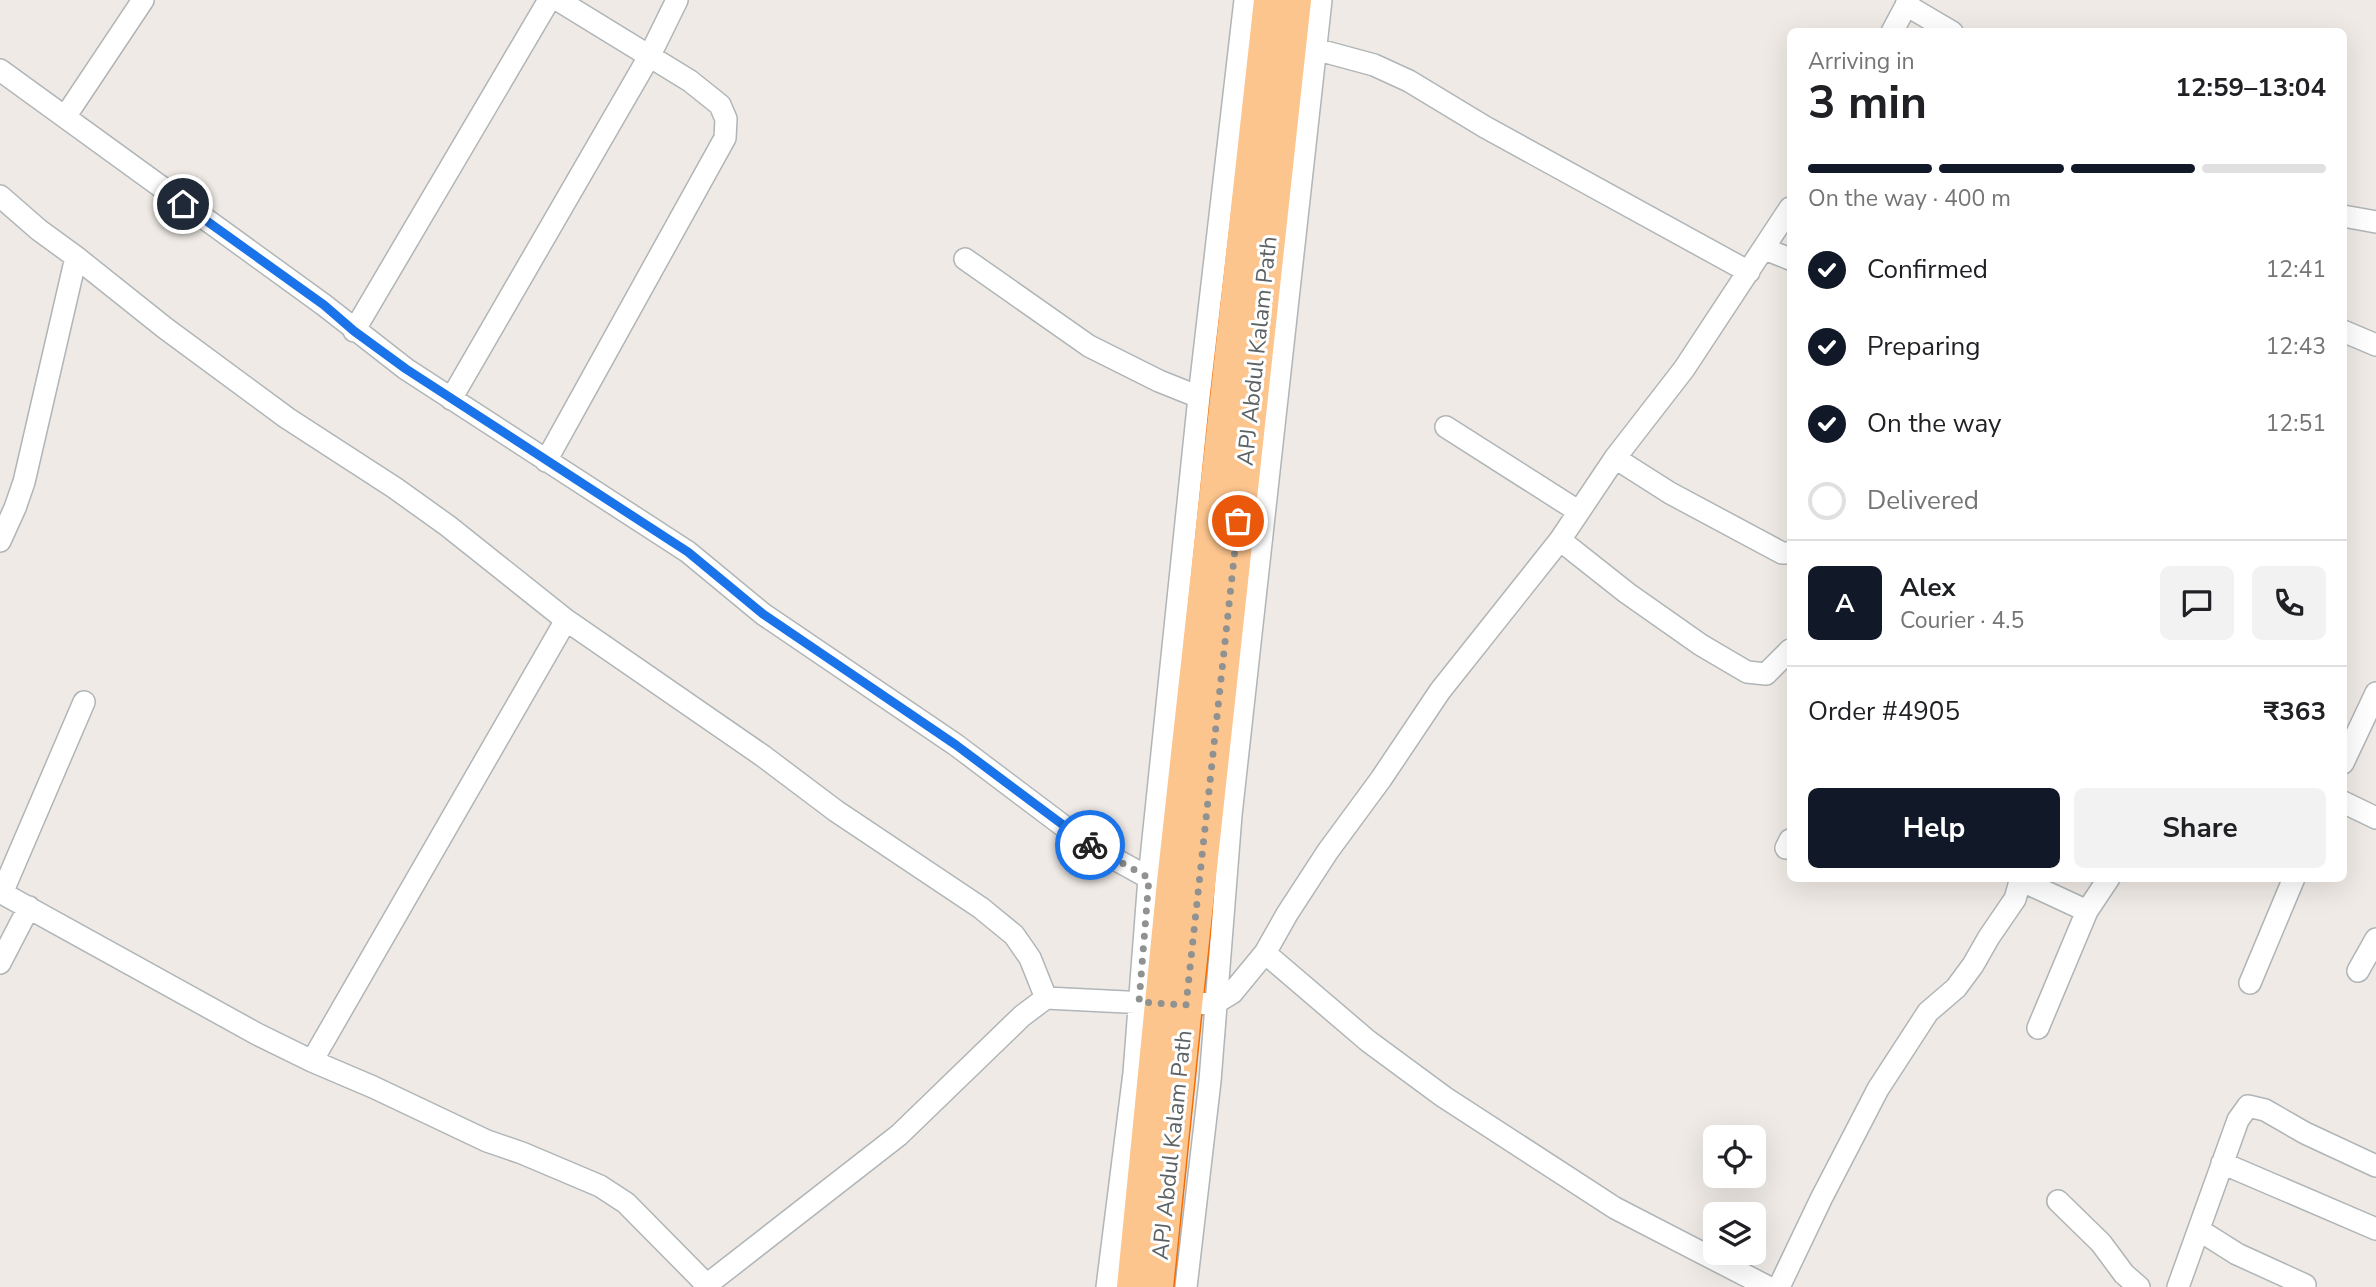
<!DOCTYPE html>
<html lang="en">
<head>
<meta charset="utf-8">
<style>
  :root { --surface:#fff; --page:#f2f2f2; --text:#202124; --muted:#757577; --line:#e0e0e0; --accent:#111827 }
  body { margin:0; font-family:"Nunito Sans",sans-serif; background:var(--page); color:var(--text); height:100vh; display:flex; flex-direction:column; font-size:26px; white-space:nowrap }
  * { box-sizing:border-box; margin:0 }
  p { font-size:23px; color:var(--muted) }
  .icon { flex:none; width:38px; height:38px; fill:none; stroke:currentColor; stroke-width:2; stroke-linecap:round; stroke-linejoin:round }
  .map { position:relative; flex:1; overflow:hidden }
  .panel { position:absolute; left:1787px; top:28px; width:560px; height:854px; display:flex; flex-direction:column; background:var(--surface); border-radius:10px; box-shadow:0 7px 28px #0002 }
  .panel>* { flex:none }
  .buttons { position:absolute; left:1703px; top:1125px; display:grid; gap:14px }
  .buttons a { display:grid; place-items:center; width:63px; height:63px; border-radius:10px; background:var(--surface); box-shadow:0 7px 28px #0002; font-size:35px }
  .pin { position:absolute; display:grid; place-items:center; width:60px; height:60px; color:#fff; margin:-30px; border:4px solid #fff; border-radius:50%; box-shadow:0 2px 7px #0007 }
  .courier { position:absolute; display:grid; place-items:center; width:70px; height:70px; margin:-35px; border:5px solid #1a73e8; border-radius:50%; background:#fff; color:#222; box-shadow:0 2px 9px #0007 }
  .headline em { font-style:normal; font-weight:700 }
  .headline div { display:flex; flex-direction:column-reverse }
  .headline { display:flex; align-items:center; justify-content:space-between; height:119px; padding:0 21px }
  h1 { font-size:46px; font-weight:700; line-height:52px }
  .bar { display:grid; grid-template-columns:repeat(4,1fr); gap:10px 7px; align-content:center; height:84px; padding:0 21px }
  .bar i { height:9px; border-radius:5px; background:var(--line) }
  .bar .current { background:var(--accent) }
  .bar p { grid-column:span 4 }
  .line { display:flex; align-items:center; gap:18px; padding:0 21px; border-top:2px solid var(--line) }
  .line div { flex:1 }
  .round { display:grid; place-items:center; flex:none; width:74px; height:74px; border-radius:10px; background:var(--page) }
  ol { padding:0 21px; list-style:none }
  li { display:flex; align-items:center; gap:21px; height:77px }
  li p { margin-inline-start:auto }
  li .icon { padding:7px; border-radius:50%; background:var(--accent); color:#fff; stroke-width:4 }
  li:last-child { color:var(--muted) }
  li i { width:38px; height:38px; border:4px solid var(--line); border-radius:50% }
  .action { display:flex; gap:14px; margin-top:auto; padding:14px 21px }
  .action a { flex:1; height:80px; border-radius:10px; background:var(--accent); color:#fff; font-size:28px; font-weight:700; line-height:80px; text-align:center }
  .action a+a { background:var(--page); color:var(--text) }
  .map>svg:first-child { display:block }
</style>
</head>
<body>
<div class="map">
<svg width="2376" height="1287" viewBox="0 0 2376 1287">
  <rect width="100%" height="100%" fill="#efeae5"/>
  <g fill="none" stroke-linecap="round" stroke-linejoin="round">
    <g stroke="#b0b5b7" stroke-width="24">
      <path id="minor" d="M1906 5 1952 32
        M1892 32 1909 0
        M1315 49 1374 65 1409 81 1485 127 1749 272
        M0 70 324 305 406 369 688 552 763 614 956 745 1086 843 1149 878
        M65 117 143 0
        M0 196 39 230 76 257 165 328 287 418 395 488 448 526 566 620 763 756 836 811 981 908 1014 935 1030 958 1046 998
        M2343 216 2376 222
        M1765 249 1790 259
        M965 259 1089 346 1159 381 1199 397
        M354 331 549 0
        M2343 331 2376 345
        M451 399 650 55 677 0
        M1446 427 1578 511
        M1615 458 1670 493 1782 553H1790
        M546 461 725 138 726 119 720 105 690 81 558 0
        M1560 540 1627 593 1701 645 1747 672 1766 674 1790 650
        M0 541 15 508 24 482 76 257
        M2343 763 2376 693
        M2343 802 2376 818
        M1786 848 1790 840
        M2020 880 2087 911
        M0 892 257 1034 312 1061 373 1087 487 1141 522 1153 600 1186 626 1203 707 1285
        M2 893 84 702
        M1265 953 1368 1041 1444 1097 1615 1208 1768 1287
        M0 963 29 907
        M2358 971 2376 939
        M2250 983 2294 878
        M2038 1028 2087 911 2109 878
        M312 1061 566 620
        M2222 1163 2376 1229
        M2058 1201 2101 1243 2124 1274 2139 1287
        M2199 1230 2237 1254 2305 1285
        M704 1287 899 1135 1022 1016 1046 998 1186 1005 1217 1002 1232 993 1265 953 1287 914 1328 851 1381 779 1440 691 1560 540 1615 458 1684 369 1790 208
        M1107 1287 1134 1073 1149 878 1199 397 1245 0
        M1186 1287 1210 1081 1231 815 1321 0
        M1779 1287 1821 1199 1878 1089 1928 1012 1956 988 1973 965 1989 937 2015 899 2021 878
        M2178 1287 2238 1120 2248 1106 2265 1110 2305 1133 2376 1166"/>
    </g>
    <g stroke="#f46b00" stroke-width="35">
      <path id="highway" d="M1133 1287 1173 882 1270 0
        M1157 1287 1186 1005 1295 0"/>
    </g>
    <use href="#minor" stroke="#fff" stroke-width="21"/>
    <use href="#highway" stroke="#fdc58e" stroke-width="32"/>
  </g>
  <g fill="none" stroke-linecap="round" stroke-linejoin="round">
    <path stroke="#909292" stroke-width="7" stroke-dasharray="0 12.6" d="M1090 845 1149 878 1139 1002 1186 1005 1238 521"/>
    <path stroke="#1a73e8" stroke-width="9" d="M183 204 324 305 354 331 406 369 688 552 763 614 956 745 1090 845"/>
  </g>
  <g text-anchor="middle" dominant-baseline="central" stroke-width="6" stroke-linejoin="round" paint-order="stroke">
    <g font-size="23" fill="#5d6365" stroke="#fff">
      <text transform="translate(1257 351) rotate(-84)">APJ Abdul Kalam Path</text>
      <text transform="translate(1172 1145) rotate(-84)">APJ Abdul Kalam Path</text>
    </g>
  </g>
</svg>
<div class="buttons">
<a><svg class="icon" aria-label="locate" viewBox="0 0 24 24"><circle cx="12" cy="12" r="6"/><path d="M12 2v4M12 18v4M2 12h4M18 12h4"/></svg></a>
<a><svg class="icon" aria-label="layers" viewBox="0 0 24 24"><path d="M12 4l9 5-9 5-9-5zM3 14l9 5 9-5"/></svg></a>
</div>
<div class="pin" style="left:1238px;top:521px;background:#ea580c"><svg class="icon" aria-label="bag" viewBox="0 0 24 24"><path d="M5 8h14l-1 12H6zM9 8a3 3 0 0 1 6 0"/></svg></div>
<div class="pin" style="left:183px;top:204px;background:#1f2937"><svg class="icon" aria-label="home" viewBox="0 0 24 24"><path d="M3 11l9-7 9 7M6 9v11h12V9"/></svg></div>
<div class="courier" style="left:1090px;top:845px"><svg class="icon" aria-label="bike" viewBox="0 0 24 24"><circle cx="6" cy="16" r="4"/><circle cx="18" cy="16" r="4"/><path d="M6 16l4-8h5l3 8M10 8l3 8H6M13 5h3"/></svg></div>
<section class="panel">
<div class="headline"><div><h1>3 min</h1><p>Arriving in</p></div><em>12:59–13:04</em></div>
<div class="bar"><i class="current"></i><i class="current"></i><i class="current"></i><i></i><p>On the way · 400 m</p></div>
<ol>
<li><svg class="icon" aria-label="check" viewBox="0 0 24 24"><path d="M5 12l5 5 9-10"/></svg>Confirmed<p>12:41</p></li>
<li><svg class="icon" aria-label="check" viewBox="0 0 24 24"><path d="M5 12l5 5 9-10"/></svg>Preparing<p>12:43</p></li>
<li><svg class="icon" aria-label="check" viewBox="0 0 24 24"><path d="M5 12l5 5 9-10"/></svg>On the way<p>12:51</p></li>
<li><i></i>Delivered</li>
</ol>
<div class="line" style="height:126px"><b class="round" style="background:var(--accent);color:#fff">A</b><div><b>Alex</b><p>Courier · 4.5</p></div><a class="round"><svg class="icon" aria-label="chat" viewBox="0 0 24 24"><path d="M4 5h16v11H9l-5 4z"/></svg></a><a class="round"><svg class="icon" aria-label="phone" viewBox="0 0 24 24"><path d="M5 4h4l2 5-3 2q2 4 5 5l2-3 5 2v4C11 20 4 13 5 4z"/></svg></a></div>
<div class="line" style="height:91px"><div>Order #4905</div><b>₹363</b></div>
<div class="action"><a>Help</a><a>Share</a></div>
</section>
</div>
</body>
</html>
